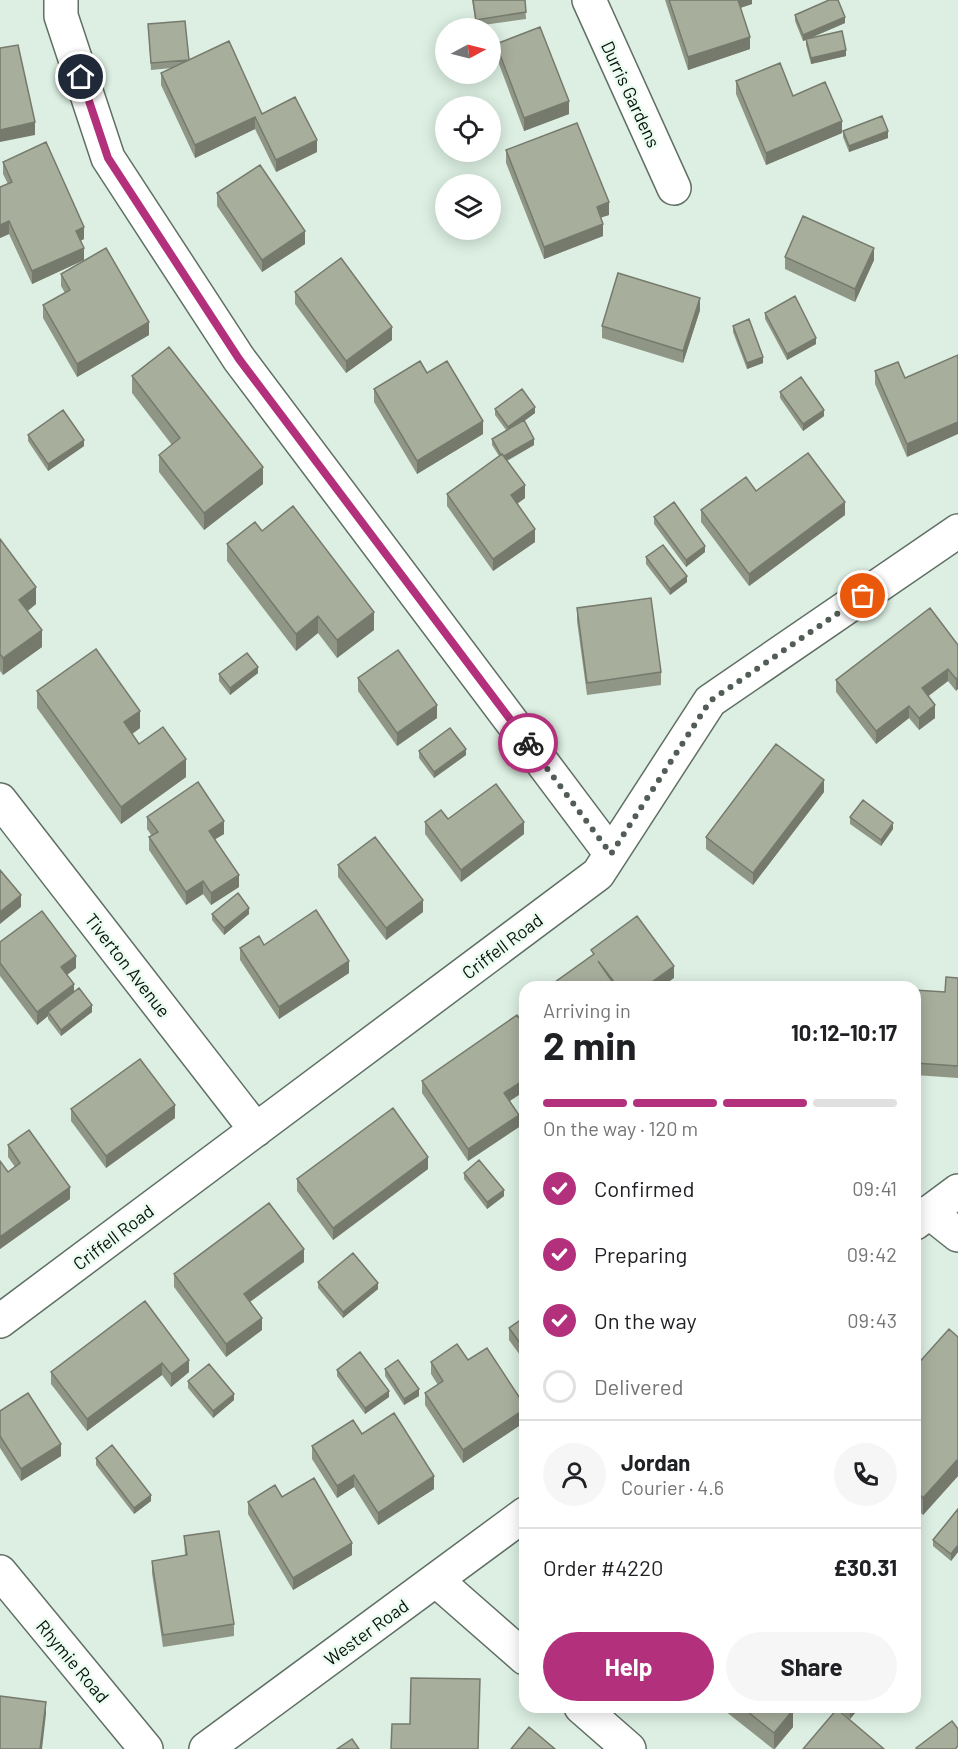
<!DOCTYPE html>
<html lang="en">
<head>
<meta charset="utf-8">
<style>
  :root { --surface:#fff; --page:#f6f6f6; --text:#202124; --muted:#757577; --line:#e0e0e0; --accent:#b3317c }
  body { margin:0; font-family:Barlow,sans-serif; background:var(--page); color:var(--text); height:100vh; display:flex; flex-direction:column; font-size:22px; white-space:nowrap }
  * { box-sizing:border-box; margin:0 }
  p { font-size:20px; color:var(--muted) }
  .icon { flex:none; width:33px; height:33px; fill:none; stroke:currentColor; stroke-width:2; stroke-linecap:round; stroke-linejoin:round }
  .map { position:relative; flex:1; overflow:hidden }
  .sheet { position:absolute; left:519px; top:981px; width:402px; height:732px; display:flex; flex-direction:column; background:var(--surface); border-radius:18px; box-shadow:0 3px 15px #0003 }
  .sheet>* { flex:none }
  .needle { width:39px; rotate:83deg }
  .tools { position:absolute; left:435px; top:18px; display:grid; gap:12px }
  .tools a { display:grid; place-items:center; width:66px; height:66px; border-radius:50%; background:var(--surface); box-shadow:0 3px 15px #0003; font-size:30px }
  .pin { position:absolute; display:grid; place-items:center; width:51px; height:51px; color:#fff; margin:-26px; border:3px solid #fff; border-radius:50%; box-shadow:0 2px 6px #0007 }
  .courier { position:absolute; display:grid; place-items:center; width:60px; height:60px; margin:-30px; border:4px solid #b3317c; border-radius:50%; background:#fff; color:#222; box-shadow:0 2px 8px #0007 }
  .overview em { font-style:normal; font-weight:700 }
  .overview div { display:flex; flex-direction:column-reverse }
  .overview { display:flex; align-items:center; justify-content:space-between; height:102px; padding:0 24px }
  h1 { font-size:39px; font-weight:700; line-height:45px }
  .bar { display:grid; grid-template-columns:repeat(4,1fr); gap:9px 6px; align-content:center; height:72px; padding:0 24px }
  .bar i { height:8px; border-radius:4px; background:var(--line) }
  .bar .active { background:var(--accent) }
  .bar p { grid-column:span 4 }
  .line { display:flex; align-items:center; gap:15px; padding:0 24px; border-top:2px solid var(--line) }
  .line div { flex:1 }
  .round { display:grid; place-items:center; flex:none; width:63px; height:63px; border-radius:32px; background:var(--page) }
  ol { padding:0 24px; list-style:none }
  li { display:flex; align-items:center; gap:18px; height:66px }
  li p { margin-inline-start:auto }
  li .icon { padding:6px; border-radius:50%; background:var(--accent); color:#fff; stroke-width:4 }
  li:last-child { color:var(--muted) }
  li i { width:33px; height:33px; border:3px solid var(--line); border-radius:50% }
  .button { display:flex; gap:12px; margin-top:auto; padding:12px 24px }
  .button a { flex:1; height:69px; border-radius:36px; background:var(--accent); color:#fff; font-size:24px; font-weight:700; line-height:69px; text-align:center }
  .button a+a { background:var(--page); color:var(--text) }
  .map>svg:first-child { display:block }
</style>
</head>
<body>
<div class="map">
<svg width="958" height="1749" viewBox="0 0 958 1749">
  <rect width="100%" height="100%" fill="#dcefe2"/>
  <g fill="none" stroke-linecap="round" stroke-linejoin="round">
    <g stroke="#5f6f64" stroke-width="36">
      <path id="minor" d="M61 0V16L108 158 239 359 611 854
        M589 0 674 188
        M0 800 256 1130
        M929 1212 958 1235
        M915 1223 958 1191
        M0 1321 598 874 710 701 958 531
        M0 1572 146 1749
        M436 1580 525 1658
        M581 1707 629 1749
        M206 1749 525 1514"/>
    </g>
    <use href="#minor" stroke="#fff" stroke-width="33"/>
  </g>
  <path fill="#909686" d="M472 0H525L526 19 476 26Z
    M665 0H752V4L740 8 750 49 688 70Z
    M795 15 845 23 813 37 846 56 811 64 806 45V40L803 41 795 21Z
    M148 24 189 60 317 152 276 172 255 129 195 158 161 85V73L172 68 151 70Z
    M496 44 569 114 524 131 496 56Z
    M736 81 793 96 842 133 766 165 736 94Z
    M843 131 888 138 849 152 843 137Z
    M506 150 609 215 601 217 603 236 544 259 506 163Z
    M3 162 84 239 80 241 84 260 32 284 9 234 0 238V187L8 184 3 174Z
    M217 193 305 244 262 272 217 206Z
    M785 257 874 260 855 302 785 269Z
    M61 274 149 335 77 377 43 318V305L65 293 61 286Z
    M295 292 392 340 346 373 295 304Z
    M700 310 683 363 602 338V326Z
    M765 313 816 344 787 360 765 319Z
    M733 326 763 363 747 369 733 332Z
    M958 355 907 457 875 384V371L905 378Z
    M427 373 483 434 417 474 374 402V389Z
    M132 376 263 484 204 530 159 472V455L172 445 132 393Z
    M780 392 824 416 803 431 780 398Z
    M495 409 535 413 524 421 534 445 507 461 525 498 517 504 535 542 493 571 447 506V494L499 456 492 445V439L506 430 495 415Z
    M28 435 84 446 48 471 28 441Z
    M701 510 845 515 749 586 701 522Z
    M654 517 705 552 686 567 654 524Z
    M262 531 374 630 337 658 318 633 296 651 227 561V544Z
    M0 539 36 604 28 611 42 647 3 675 0 671Z
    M646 557 687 582 670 595 646 564Z
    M577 608 661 672V685L587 695 577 621Z
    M958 645 956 691 948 681 928 696 935 718 919 730 909 718 876 744 836 692V680Z
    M258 673 230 695 219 681V674Z
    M358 678 437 718 397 746 358 691Z
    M37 691 140 728 132 734 139 744 186 777 121 824 37 708Z
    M419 751 466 755 434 778 419 758Z
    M824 792 753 885 706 849V837Z
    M147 817 224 834 215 839 239 887 211 905 203 894 186 905 149 850V837L152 836 147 829Z
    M850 817 893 829 881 846 850 824Z
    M448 819 524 834 461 882 425 834V822Z
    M338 865 423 912 386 940 338 877Z
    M212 914H249L224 935 212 920Z
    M0 942 76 968 67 975 74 992 92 1012 61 1036 48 1019V1016L37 1025 0 976Z
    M264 945 349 973 279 1019 240 960V948Z
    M958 978V1078L915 1075V990L945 992Z
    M422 1081 510 1101 519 1127 468 1161 422 1093Z
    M71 1109 175 1118 106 1168 71 1121Z
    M8 1145 70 1199 0 1249V1161L8 1172 15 1167 8 1157Z
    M428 1169 333 1240 297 1191V1179Z
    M464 1173 504 1196 487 1209 464 1179Z
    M304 1262 250 1302 262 1330 226 1357 174 1287V1274Z
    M318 1282 378 1289 343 1318 318 1288Z
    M145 1301 189 1372 171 1387 162 1375 87 1431 51 1384V1372Z
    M525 1317V1362L509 1340V1328Z
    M958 1337V1476L923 1515 915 1508V1367Z
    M468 1360 525 1406V1422L463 1463 425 1405V1393L438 1385 431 1374V1362Z
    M385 1369 419 1396 404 1405 385 1376Z
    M337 1370 389 1397 365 1414 337 1376Z
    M188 1381 234 1400 213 1418 188 1388Z
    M0 1411 61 1456 21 1481 0 1448Z
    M362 1434 434 1489 378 1525 354 1487 337 1498 312 1459V1446Z
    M96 1458 151 1501 134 1514 96 1465Z
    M282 1497 352 1555 293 1590 248 1514V1502Z
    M958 1509V1552L951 1561 933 1546V1540Z
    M184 1536 234 1624V1636L163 1647 152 1573V1561L185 1556Z
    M720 1707H796L793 1711V1727L775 1749H773Z
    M836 1707H860L850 1719Z"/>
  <path fill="#767a6d" d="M737 0H752V4L737 9Z
    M845 17V23L803 41V35Z
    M750 37V49L688 70V57Z
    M846 50V56L811 64V58Z
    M569 101V114L524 131V118Z
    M255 117V129L195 158V145Z
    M842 121V133L766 165V153Z
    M35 122V135L0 142V130Z
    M888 131V138L849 152V146Z
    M317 140V152L276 172V160Z
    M609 202V215L597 219V207Z
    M9 221V234L0 238V225Z
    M603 224V236L544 259V247Z
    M84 227V239L76 243V231Z
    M305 231V244L262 272V260Z
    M84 248V260L32 284V271Z
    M874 248V260L855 302V289Z
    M700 298V310L683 363V351Z
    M149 322V335L77 377V364Z
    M392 327V340L346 373V361Z
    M816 338V344L787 360V354Z
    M763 357V363L747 369V363Z
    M535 407V413L508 433V427Z
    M824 410V416L803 431V424Z
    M483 421V434L417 474V461Z
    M958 422V434L907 457V444Z
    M534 439V445L502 463V457Z
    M84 440V446L48 471V464Z
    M263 467V484L204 530V513Z
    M525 485V498L511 508V495Z
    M845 502V515L749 586V574Z
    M535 529V542L493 571V559Z
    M705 546V552L686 567V560Z
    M687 576V582L670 595V589Z
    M36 587V604L19 617V600Z
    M374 612V630L337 658V640Z
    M318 616V633L296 651V634Z
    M42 630V647L3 675V658Z
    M258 667V673L230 695V688Z
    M948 669V681L922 701V688Z
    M958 677V689L956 691V679Z
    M437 705V718L397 746V733Z
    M935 705V718L919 730V718Z
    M909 706V718L876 744V731Z
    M140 711V728L124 740V722Z
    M466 749V755L434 778V772Z
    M186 759V777L121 824V807Z
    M824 780V792L753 885V873Z
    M224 821V834L209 843V831Z
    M524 822V834L461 882V870Z
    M893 823V829L881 846V840Z
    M239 875V887L211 905V893Z
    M203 881V894L186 905V892Z
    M21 895V907L0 924V912Z
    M423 900V912L386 940V928Z
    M249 908V914L224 935V928Z
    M76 956V968L61 979V967Z
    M349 961V973L279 1019V1007Z
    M674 966V978L662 987H649V984Z
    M74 984V997L48 1012V1016L37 1025V1012Z
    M92 1005V1012L61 1036V1030Z
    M525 1079V1091L504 1105V1093Z
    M175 1105V1118L106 1168V1156Z
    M519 1115V1127L468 1161V1149Z
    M428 1157V1169L333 1240V1228Z
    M70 1187V1199L0 1249V1237Z
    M504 1190V1196L487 1209V1202Z
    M304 1249V1262L244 1306V1294Z
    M378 1283V1289L343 1318V1312Z
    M262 1318V1330L226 1357V1344Z
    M189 1360V1372L171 1387V1374Z
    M162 1363V1375L87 1431V1419Z
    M419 1389V1396L404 1405V1399Z
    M389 1391V1397L365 1414V1408Z
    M234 1394V1400L213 1418V1411Z
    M525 1409V1422L463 1463V1450Z
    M61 1444V1456L21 1481V1469Z
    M958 1459V1476L923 1515V1498Z
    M354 1475V1487L337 1498V1486Z
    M434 1476V1489L378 1525V1513Z
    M151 1495V1501L134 1514V1508Z
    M352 1543V1555L293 1590V1578Z
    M958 1545V1552L951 1561V1554Z
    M46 1702V1714L42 1749H40Z
    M785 1707H796L793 1711V1727L774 1749V1733Z
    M854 1707H860L850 1719V1712Z"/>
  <path fill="#a8ae9c" stroke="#767a6d" stroke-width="1.5" d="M473 0H525L526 12 476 20Z
    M669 0H738L750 37 688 57Z
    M829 0H838L845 17 803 35 795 15Z
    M185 21 189 60 151 63 148 24Z
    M540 27 569 101 524 118 496 44Z
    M842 31 846 50 811 58 806 39Z
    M229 41 262 114 295 97 317 140 276 160 255 117 195 145 161 73Z
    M18 45 35 122 0 130V48Z
    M780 63 793 96 825 82 842 121 766 153 736 81Z
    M882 116 888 131 849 146 843 131Z
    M577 123 609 202 597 207 603 224 544 247 506 150Z
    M46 142 84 227 76 231 84 248 32 271 9 221 0 225V187L12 182 3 162Z
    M260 165 305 231 262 260 217 193Z
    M803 216 874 248 855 289 785 257Z
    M106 248 149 322 77 364 43 305 70 290 61 274Z
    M341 258 392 327 346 361 295 292Z
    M618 273 700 298 683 351 602 326Z
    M795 296 816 338 787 354 765 313Z
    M749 319 763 357 747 363 733 326Z
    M169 347 263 467 204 513 159 455 180 438 132 376Z
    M958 355V422L907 444 875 371 898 362 905 378Z
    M420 361 427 373 447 361 483 421 417 461 374 389Z
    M801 377 824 410 803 424 780 392Z
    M522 389 535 407 508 427 495 409Z
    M63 410 84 440 48 464 28 435Z
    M524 420 534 439 504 456 502 454 501 455 492 439Z
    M808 453 845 502 749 574 701 510 746 477 756 491Z
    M502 454 525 485 511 495 535 529 493 559 447 494Z
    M674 502 705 546 686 560 654 517Z
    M293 506 374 612 337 640 318 616 296 634 227 544 255 522 262 531Z
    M0 539 36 587 19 600 42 630 3 658 0 654Z
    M663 545 687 576 670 589 646 557Z
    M651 598 661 672 587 683 577 608Z
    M930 608 958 645V677L956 679 948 669 922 688 935 705 919 718 909 706 876 731 836 680Z
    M96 649 140 711 124 722 139 744 163 727 186 759 121 807 37 691Z
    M398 650 437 705 397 733 358 678Z
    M247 653 258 667 230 688 219 674Z
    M450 728 466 749 434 772 419 751Z
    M776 744 824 780 753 873 706 837Z
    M198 782 224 821 209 831 239 875 211 893 203 881 186 892 149 837 158 832 147 817Z
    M496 784 524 822 461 870 425 822 441 810 448 819Z
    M863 800 893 823 881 840 850 817Z
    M375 837 423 900 386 928 338 865Z
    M0 870 21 895 0 912Z
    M238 893 249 908 224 928 212 914Z
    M316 910 349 961 279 1007 240 948 259 936 264 945Z
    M42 911 76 956 61 967 74 984 37 1012 0 963V942Z
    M637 916 674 966 649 984 652 987H618L598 961 616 987H548L594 954 591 950Z
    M946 977 958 978V1066L915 1063V990L945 992Z
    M79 988 92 1005 61 1030 48 1012Z
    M517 1015 525 1027V1079L504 1093 519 1115 468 1149 422 1081Z
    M140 1059 175 1105 106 1156 71 1109Z
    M393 1108 428 1157 333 1228 297 1179Z
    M29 1130 70 1187 0 1237V1161L8 1172 20 1163 8 1145Z
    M479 1160 504 1190 487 1202 464 1173Z
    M269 1203 304 1249 244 1294 262 1318 226 1344 174 1274Z
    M353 1253 378 1283 343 1312 318 1282Z
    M145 1301 189 1360 171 1374 162 1363 87 1419 51 1372Z
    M525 1317V1350L509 1328Z
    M949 1329 958 1337V1459L923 1498 915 1490V1439L917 1437 915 1436V1367Z
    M457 1344 468 1360 487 1348 525 1406V1409L463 1450 425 1393 443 1381 431 1362Z
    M360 1352 389 1391 365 1408 337 1370Z
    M398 1360 419 1389 404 1399 385 1369Z
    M209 1364 234 1394 213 1411 188 1381Z
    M28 1393 61 1444 21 1469 0 1436V1411Z
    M394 1413 434 1476 378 1513 354 1475 337 1486 312 1446 353 1420 362 1434Z
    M112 1445 151 1495 134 1508 96 1458Z
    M314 1478 352 1543 293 1578 248 1502 275 1485 282 1497Z
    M958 1509V1545L951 1554 933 1540Z
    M219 1531 234 1624 163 1635 152 1561 187 1555 184 1536Z
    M411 1678 480 1679 478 1749H391L392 1724H410Z
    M0 1696 46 1702 40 1749H0Z
    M742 1707H789L793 1710 774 1733Z
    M844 1707H854L850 1712Z
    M837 1709 884 1749H803Z
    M952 1721 958 1729V1746L955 1749H917L916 1748Z
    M529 1727 555 1749H511Z
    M352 1739 359 1749H337Z"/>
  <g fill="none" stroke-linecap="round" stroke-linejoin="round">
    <path stroke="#525d56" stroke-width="6" stroke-dasharray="0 10.8" d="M528 743 611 854 710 701 863 596"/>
    <path stroke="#b3317c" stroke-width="8" d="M81 77 108 158 239 359 528 743"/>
  </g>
  <g text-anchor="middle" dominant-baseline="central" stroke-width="5" stroke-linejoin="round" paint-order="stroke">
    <g font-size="18" fill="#080e0a" stroke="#e9fcef">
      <text transform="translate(631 94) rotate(65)">Durris Gardens</text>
      <text transform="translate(502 946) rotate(-37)">Criffell Road</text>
      <text transform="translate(128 965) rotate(52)">Tiverton Avenue</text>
      <text transform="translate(113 1237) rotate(-37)">Criffell Road</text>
      <text transform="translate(366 1632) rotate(-36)">Wester Road</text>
      <text transform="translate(73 1661) rotate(50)">Rhymie Road</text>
    </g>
  </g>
</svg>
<div class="tools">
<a><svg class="needle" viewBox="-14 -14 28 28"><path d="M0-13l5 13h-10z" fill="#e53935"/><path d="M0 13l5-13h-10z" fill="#757577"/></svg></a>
<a><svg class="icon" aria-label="locate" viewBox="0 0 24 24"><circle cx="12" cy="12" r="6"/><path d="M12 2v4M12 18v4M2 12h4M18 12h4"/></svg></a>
<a><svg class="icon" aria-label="layers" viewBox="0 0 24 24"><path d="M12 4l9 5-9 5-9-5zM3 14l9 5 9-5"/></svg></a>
</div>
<div class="pin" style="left:863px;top:596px;background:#ea580c"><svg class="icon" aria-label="bag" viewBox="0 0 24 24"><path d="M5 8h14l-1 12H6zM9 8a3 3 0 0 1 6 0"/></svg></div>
<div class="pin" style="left:81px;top:77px;background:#1f2937"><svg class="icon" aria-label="home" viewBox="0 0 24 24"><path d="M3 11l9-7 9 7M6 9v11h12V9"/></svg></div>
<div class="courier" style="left:528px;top:743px"><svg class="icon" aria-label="bike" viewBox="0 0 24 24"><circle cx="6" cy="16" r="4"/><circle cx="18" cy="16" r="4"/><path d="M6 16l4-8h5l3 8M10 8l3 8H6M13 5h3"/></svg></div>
<section class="sheet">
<div class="overview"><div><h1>2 min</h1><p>Arriving in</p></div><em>10:12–10:17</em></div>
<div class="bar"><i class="active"></i><i class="active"></i><i class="active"></i><i></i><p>On the way · 120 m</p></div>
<ol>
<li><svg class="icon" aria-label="check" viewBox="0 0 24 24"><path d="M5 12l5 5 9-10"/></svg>Confirmed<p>09:41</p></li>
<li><svg class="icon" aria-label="check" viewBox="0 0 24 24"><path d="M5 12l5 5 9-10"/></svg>Preparing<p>09:42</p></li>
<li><svg class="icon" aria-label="check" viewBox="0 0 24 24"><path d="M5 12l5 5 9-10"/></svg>On the way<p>09:43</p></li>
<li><i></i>Delivered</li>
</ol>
<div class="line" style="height:108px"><a class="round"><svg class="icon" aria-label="person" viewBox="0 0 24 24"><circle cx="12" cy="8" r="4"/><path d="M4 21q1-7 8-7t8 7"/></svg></a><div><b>Jordan</b><p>Courier · 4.6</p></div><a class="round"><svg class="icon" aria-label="phone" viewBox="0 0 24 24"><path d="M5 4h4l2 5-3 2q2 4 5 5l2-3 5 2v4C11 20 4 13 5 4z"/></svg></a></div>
<div class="line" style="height:78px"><div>Order #4220</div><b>£30.31</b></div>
<div class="button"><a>Help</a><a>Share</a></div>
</section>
</div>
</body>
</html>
